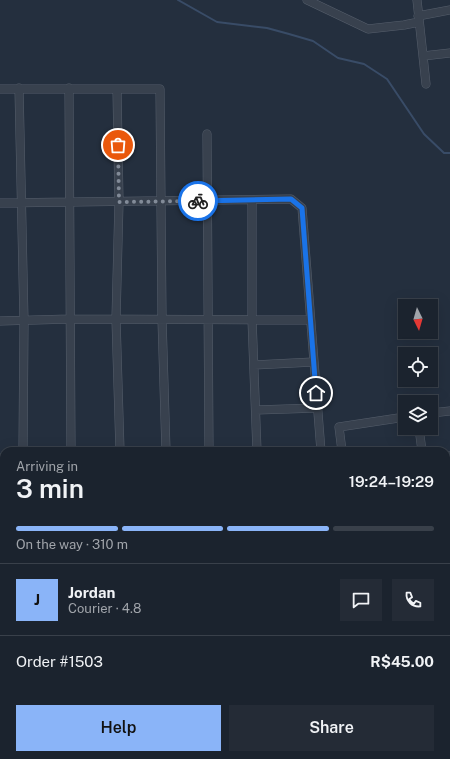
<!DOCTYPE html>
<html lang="en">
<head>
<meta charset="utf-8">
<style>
  :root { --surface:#1b232e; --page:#242b36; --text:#f1f3f6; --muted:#a0a4aa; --line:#39404a; --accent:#8ab4f8 }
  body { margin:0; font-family:"Public Sans",sans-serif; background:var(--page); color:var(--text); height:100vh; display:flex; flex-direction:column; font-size:15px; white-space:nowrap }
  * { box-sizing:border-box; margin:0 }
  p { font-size:13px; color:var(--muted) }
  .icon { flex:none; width:22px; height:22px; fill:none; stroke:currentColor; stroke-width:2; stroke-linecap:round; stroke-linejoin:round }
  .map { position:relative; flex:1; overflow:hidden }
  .panel { position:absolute; left:0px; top:447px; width:450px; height:312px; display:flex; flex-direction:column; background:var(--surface); border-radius:12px 12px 0 0; box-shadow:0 4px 16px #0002,0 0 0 1px var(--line) }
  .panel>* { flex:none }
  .needle { width:26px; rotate:175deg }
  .buttons { position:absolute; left:398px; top:299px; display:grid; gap:8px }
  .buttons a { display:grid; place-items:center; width:40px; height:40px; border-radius:0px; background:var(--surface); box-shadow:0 4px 16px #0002,0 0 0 1px var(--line); font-size:20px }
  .pin { position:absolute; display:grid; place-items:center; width:34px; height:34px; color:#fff; margin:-17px; border:2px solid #fff; border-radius:50%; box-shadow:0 1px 4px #0007 }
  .courier { position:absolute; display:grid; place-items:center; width:40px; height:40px; margin:-20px; border:3px solid #1a73e8; border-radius:50%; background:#fff; color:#222; box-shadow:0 1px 5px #0007 }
  .headline em { font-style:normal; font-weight:600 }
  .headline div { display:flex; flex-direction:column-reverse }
  .headline { display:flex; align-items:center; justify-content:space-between; height:68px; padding:0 16px }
  h1 { font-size:26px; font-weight:600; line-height:30px }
  .bar { display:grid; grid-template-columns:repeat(4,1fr); gap:6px 4px; align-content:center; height:48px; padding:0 16px }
  .bar i { height:5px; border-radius:3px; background:var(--line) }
  .bar .on { background:var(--accent) }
  .bar p { grid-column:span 4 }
  .line { display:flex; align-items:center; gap:10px; padding:0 16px; border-top:1px solid var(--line) }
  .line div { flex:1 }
  .round { display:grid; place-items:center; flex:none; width:42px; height:42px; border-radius:0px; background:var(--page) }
  .primary-button { display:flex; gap:8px; margin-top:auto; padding:8px 16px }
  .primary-button a { flex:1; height:46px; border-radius:0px; background:var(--accent); color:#111; font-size:16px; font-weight:600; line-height:46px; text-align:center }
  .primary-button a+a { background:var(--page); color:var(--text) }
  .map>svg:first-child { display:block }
</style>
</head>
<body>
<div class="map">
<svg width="450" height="759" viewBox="0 0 450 759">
  <rect width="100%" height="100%" fill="#242f3e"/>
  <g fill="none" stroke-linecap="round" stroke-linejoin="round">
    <path stroke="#394c67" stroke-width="2" d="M178 0 217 22 267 28 289 34 313 41 338 58 364 64 387 79 424 134 444 153H450"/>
    <g stroke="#565f6c" stroke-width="9">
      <path id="minor" d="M307 0 368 29 404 25 419 22
        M417 0 426 84
        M418 16 450 10
        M423 56 450 53
        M19 88 24 321 23 451
        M69 88 71 451
        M0 89H160L162 319 166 451
        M117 89 119 202 116 319 120 451
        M207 134 209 451
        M252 200V319L257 451
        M0 203 291 199 302 208 321 451
        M0 321 70 319 310 320
        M254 365 313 362
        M256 410 317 408
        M431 413 450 411
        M419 428 422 451
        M320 451H342
        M342 451 339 427 405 417
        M446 456H450
        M0 458H4
        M446 494H450
        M446 541 450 540
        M446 586H450
        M0 596H4
        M446 634H450
        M446 681 450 680
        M446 727H450
        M89 755 92 759
        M211 755V759
        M257 755V759
        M301 755V759
        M380 755V759
        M431 755V759
        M62 759 64 755
        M75 759V755
        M119 759V755"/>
    </g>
    <use href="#minor" stroke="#38414e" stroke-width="8"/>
  </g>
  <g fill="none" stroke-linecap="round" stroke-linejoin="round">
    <path stroke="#828b98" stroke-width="4" stroke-dasharray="0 7.2" d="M118 145 119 202 198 201"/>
    <path stroke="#1a73e8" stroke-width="5" d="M198 201 291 199 302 208 316 393"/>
  </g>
</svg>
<div class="buttons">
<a><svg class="needle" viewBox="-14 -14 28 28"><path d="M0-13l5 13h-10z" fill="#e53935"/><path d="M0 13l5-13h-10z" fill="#a0a4aa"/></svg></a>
<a><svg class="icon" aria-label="locate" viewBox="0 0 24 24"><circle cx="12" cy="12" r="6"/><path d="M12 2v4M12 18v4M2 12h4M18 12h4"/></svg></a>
<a><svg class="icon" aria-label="layers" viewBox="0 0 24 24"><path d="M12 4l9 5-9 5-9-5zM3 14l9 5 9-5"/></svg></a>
</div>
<div class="pin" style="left:118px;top:145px;background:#ea580c"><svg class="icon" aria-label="bag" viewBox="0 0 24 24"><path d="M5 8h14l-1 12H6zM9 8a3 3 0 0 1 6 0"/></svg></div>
<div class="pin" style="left:316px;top:393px;background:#1f2937"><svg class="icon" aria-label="home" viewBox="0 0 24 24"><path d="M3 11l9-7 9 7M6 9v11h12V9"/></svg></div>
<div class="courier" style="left:198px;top:201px"><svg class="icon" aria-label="bike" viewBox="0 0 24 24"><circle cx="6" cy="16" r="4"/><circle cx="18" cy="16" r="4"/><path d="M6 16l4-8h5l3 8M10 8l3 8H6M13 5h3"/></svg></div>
<section class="panel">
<div class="headline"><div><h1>3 min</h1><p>Arriving in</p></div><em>19:24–19:29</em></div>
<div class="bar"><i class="on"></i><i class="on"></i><i class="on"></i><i></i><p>On the way · 310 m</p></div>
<div class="line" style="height:72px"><b class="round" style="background:var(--accent);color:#111">J</b><div><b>Jordan</b><p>Courier · 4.8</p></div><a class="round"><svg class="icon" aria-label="chat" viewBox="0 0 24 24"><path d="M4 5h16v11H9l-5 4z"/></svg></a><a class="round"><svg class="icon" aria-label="phone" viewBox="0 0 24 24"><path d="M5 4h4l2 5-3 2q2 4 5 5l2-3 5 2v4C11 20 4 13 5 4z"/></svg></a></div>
<div class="line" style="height:52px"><div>Order #1503</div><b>R$45.00</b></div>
<div class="primary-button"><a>Help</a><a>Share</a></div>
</section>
</div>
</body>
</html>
